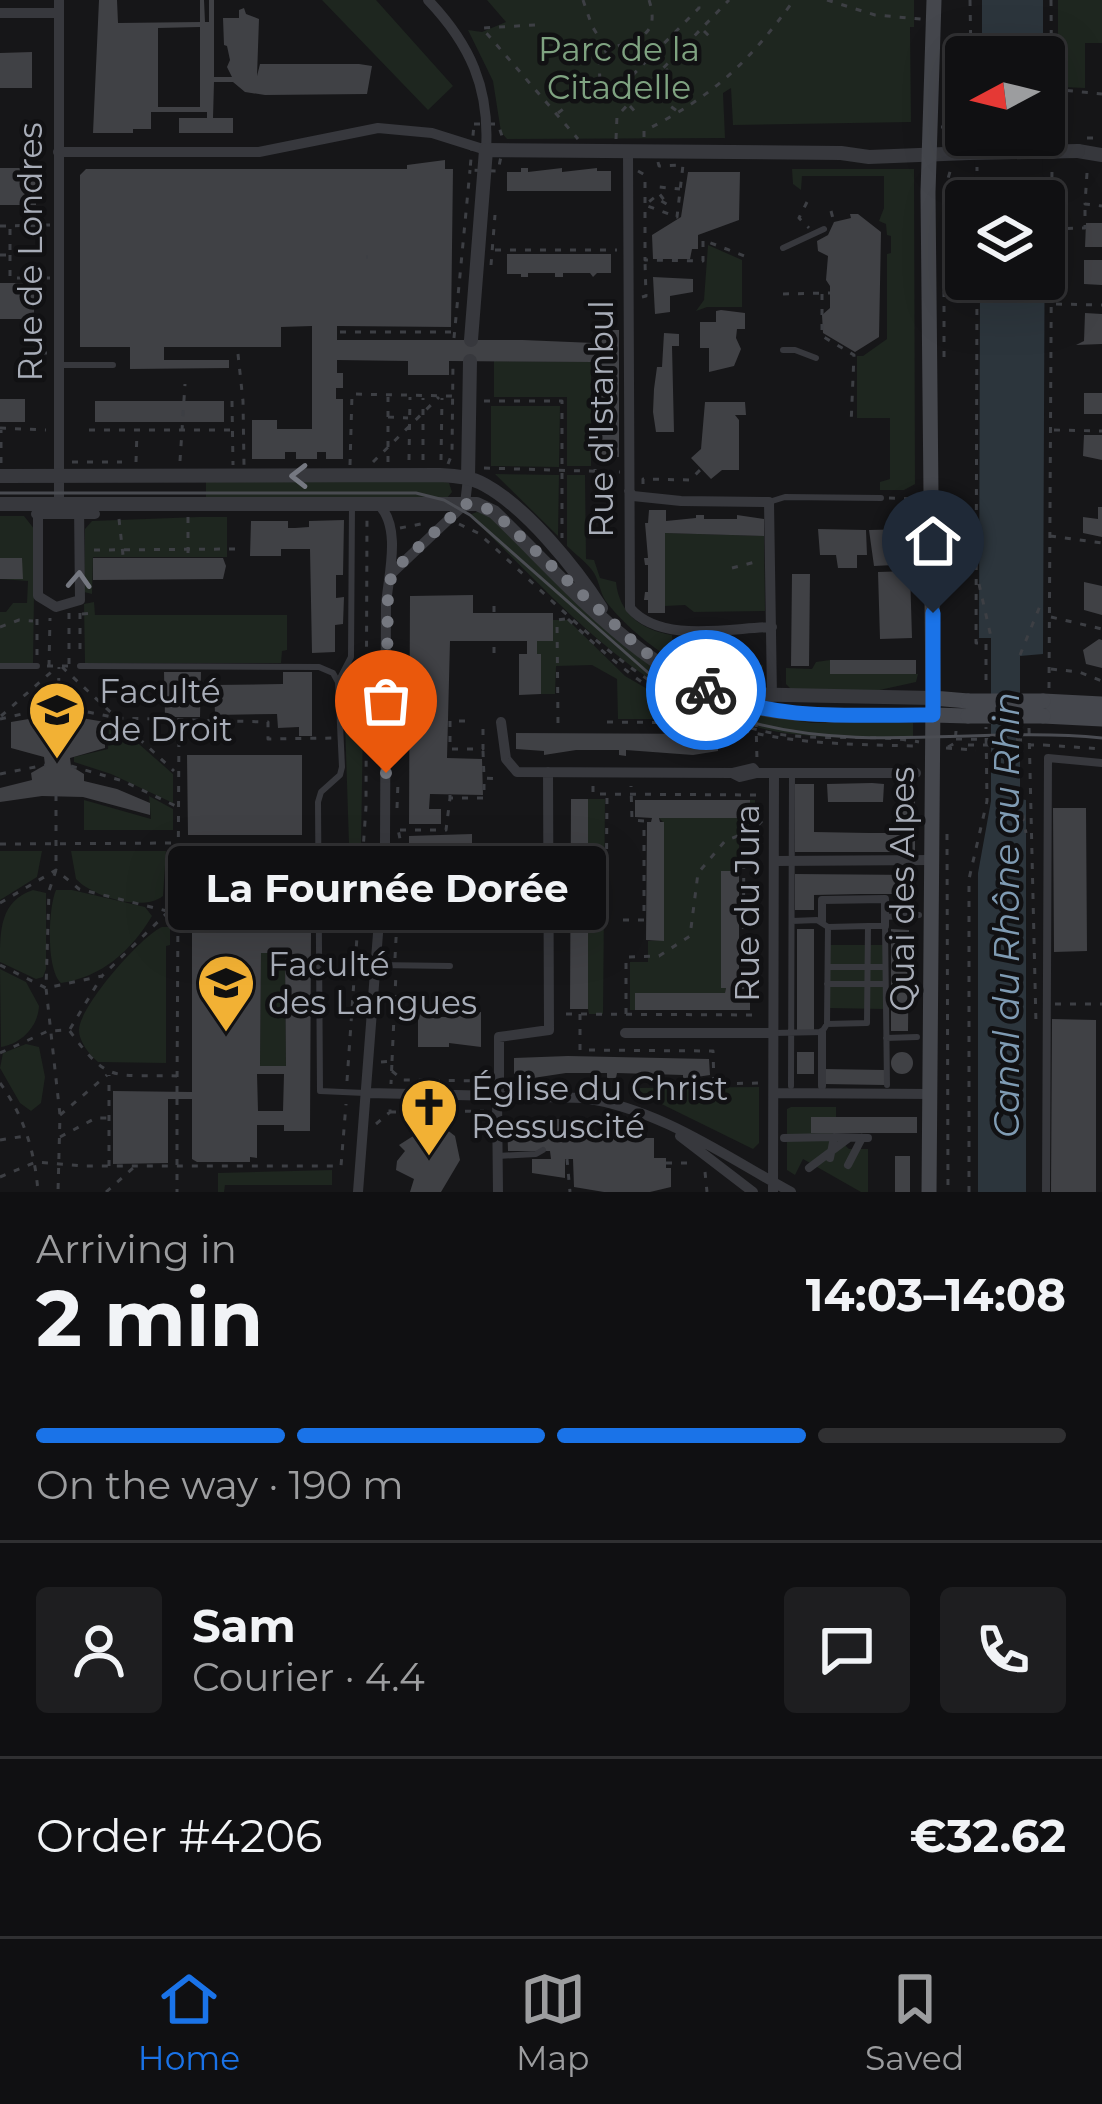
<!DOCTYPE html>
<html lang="en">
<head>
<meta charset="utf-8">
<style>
  :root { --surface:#101012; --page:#1e1e20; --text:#f1f3f6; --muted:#9c9d9f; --line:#303032; --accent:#1a73e8 }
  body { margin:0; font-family:Montserrat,sans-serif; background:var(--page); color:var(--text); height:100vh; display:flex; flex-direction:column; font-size:45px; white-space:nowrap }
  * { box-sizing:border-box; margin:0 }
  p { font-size:39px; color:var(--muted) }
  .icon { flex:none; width:66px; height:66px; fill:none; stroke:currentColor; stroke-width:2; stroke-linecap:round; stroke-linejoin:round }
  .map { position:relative; height:1192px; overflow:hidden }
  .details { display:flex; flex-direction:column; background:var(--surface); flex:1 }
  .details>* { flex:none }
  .needle { width:78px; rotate:263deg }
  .tools { position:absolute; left:945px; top:36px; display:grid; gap:24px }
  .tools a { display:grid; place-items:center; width:120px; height:120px; border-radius:12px; background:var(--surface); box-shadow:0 12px 48px #0002,0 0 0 3px var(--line); font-size:60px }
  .pin { position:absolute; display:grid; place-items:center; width:102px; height:102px; color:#fff; margin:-123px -51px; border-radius:50% 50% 50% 0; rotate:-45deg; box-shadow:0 0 12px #0007 }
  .pin .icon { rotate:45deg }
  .courier { position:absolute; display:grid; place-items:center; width:120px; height:120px; margin:-60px; border:9px solid #1a73e8; border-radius:50%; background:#fff; color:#222; box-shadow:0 3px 15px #0007 }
  .bubble { position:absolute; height:84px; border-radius:12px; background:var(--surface); box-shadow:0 12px 48px #0002,0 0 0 3px var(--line); font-size:39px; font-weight:700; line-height:84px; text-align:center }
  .headline em { font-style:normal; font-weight:700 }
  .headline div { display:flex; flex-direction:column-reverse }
  .headline { display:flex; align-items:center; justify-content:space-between; height:204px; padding:0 36px }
  h1 { font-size:78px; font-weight:700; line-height:90px }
  .bar { display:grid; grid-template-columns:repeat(4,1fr); gap:18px 12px; align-content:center; height:144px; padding:0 36px }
  .bar i { height:15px; border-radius:9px; background:var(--line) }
  .bar .current { background:var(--accent) }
  .bar p { grid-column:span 4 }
  .line { display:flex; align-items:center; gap:30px; padding:0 36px; border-top:3px solid var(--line) }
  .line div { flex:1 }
  .round { display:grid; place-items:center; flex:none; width:126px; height:126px; border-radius:12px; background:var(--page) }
  .tabs { display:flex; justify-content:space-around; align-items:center; height:168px; border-top:3px solid var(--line); background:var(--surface); font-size:33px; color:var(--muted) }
  .tabs a { display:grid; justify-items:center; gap:6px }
  .tabs .current { color:var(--accent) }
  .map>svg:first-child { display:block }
</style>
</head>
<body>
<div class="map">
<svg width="1102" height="1192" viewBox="0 0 1102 1192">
  <rect width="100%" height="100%" fill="#161618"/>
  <path fill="#1e261f" d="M322 0H376L453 86 428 110Z
    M487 0H914V27H910L911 122 733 125 731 88 723 93 725 138 507 139 501 132 493 81 468 30 482 32 506 22Z
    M1058 0H1102V43H1085V88L1062 87 1058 83Z
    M792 169H914L915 484 904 490H880V482L890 479V418H857V356H863L887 339V254L891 253V236L887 235 886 224 879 221 884 208V176H802L801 190 793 184Z
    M708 245 742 260V307H707L696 311 704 300Z
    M494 361 591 362V466H567V397H494Z
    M491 406H560L559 467 491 466Z
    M495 474 559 475 558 536Z
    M567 475H585L586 559 594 560 600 578 616 582C619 613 641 630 672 635 674 658 680 662 702 663L703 671H758L759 665H763L759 686C710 694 633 639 605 600 600 592 599 581 594 573 588 563 575 554 567 546Z
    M206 481H442L449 483 452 492 446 499 206 501Z
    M477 512 491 515 631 648 778 718 812 723H913V738C861 738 807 740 756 727 636 698 555 597 469 515Z
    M0 516H24L35 530 33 663H0V612H6L13 603H27L28 581 0 579Z
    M199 517H227V557H93L92 594 84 592 85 529 92 521Z
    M665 533 764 536 765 611 694 612 685 605 665 606Z
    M94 602 95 615H287V650L282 651 281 663H85L84 604Z
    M553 620H568L625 676 699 719H618L617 679 592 665 556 666 555 694H541V655L537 654 535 641H553Z
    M830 660V674H918L916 682 875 691H793L786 684V668L812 669 816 662Z
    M354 662H364L361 845 349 844 344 691 341 690Z
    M114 722 173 774V803L111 774 74 762V757L108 749 109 729H114Z
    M149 796 173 809V830H84V800L151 819Z
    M588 799H605L603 1014H589L588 1009Z
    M750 800H755V827L739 829V871H721V987L726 988 725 993H635V1010H630V962H648V941L664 940V823L659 818H749Z
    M0 851H42L37 877 0 900Z
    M71 851H166L163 896C143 912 93 897 76 879Z
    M33 890 46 893V969L43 977 36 979 0 962C0 930 0 901 33 890Z
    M56 890H72L145 907 152 916C131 951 102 977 61 983 46 970 48 908 56 890Z
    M162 927H170V945L166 946V1063L98 1062C90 1055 79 1042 79 1030 79 1007 141 936 162 927Z
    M829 945H883V1009L829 1008Z
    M261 953H285L286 1066H260Z
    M0 969 26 982 39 1006C38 1027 21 1044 1 1047Z
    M26 1044 39 1047 45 1077 41 1103 31 1111 20 1103 0 1068 3 1053Z
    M759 1087V1143L753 1149 629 1088Z
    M791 1107H836V1117H811V1132L832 1133 849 1149H868V1192H861L803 1159 795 1175 787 1170V1109Z
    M332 1170V1185H225L224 1192H218V1173Z"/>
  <path fill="#2c353c" d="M982 0H1043V57H982Z
    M980 135H1038L1036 177 1045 183 1043 654 1020 656V799L1026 800V1192H978V873L991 801V638H979L980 279H1044V201H981Z"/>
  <path fill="#161618" d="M974 135H1044L1042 175 1050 181 1037 177H975Z"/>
  <path fill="#404145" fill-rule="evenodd" d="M99 0H117L118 23 200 22V0H204L205 22H209V0H214V77H232L227 67 230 60 227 46 224 45 223 18H239V10L244 8 246 14 259 19 257 76 260 64H359L372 66 367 94 265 95 245 92 233 82H214L213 118H233V133H179V118H207V112H151V129H133V133H93ZM200 27V107H158V28Z
    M32 52V88H0V53Z
    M445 160V169H453L451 327 337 326V340H523L594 343V350H601L599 322H610V330H619V457H601V355H594V362L449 361V375H408V361L337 360V373H343V388H336V399H343V459H326V452H317V459H296V452H285V459H252V420H277V429H312V326L281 327V347H164V360H229V368L130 369V347H80V175L86 169H407V165Z
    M0 168H36V205H0Z
    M521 168H528V172L562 168V172L597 168V171H611V191H507V172H521Z
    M688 172H740L739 220 698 235V249H692L690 259H653L652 235 681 217Z
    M850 214H858L881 232 879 337 855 352 823 333 822 315 830 308V286L826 280 828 256 818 251 817 241 828 235 834 222 851 218Z
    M1086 223H1102V247H1085Z
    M507 254H611V273H597L593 277 590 273H563V277H555V273H528V277H521V274H507Z
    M1084 260H1102V285L1084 284Z
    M653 277 693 279V292L670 296V312L655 314Z
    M0 283H34V319H0Z
    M721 310 745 313V329H737L736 338 741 349 734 366 709 372V348H700V322H716V311Z
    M1085 313 1102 314V344L1076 345 1084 341Z
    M664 333 679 334V346H672L674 432H656L653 412 654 389 657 367H662Z
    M1084 393H1102V414H1084Z
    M0 399H25V422H0Z
    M95 401H224V422H95Z
    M705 402H745L746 415H735L739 420V470H722L711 479 691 458 701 449Z
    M1084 435H1102V460L1083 456Z
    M1098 507H1102V537L1083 533V517L1098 519Z
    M649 510H666V521L696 518V515H704V519H737V515L764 519V536L665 533V613H648V600H644L645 592H648V565H645L644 558H648L645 523H648Z
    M344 520 343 575H336V598L344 597 343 624 335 625V652L312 653 310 549H281V556H250L251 521H288V528H295L309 527V521Z
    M818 529 866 530 867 555H857V568H838L836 555H820Z
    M911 529 909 558 893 555 894 565 874 566 869 530Z
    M0 558H22L23 579H0Z
    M93 558H223L226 566 223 579 93 580Z
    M910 571 912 638 880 639 878 572Z
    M792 574H810L809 666H791Z
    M1084 582 1102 586V615L1084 610Z
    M473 595V613H553V641H537V654H541V694L519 695V654H527V641H450L447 758 482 759 483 795 430 794 429 809H441V824H409L410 596Z
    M1099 639 1102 640V668L1086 664 1083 650Z
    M830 660H916V674H830Z
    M164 672H201L200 717H165Z
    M283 672H312V736H299V727L278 728 277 714 215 715 214 685 283 684Z
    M58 714 105 722V748L70 758 71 766 84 774V781L117 789 150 803V815L83 797 42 796 0 802V788L32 780 31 773 45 765 44 757 11 748V722Z
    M516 733 718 734V751L693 755 626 750V756L619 755V750H576L544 755V751L516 749Z
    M187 755H302V835H188Z
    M872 783 884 784 883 802H828L827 784Z
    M795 784H814V832L869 833H897V784H915V852H795Z
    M571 799H588V1009H570Z
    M635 800H750V818H659L660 822H664V941L646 940 647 822H651L652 818 635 817Z
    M1053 808H1086L1087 951 1054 952Z
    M472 834V875L409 876V836Z
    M211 862 310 863V889H302V930H311L310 1131H284V1125H257V1158L250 1157V1162H197L192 1159V1099H168V1163L113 1164V1091L192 1092V929L218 930 219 888H211ZM225 888 296 889V929H225ZM261 953H285L286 1066H260ZM257 1074H284L283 1111H258Z
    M721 871H739V988H734V993H750V1010H635V993H725L726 988H721Z
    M795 874 915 875V910H897V894H861L814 895V910H795Z
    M423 885 481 889V919H471V922L418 919V888Z
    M797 929H814V1031H797Z
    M891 929 909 930 908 1031H891Z
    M436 1012V1017H452V1013L481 1012V1047L449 1043V1047H418V1013Z
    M1052 1019 1096 1020V1192H1051Z
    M797 1052H814V1074H797Z
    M891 1063a11 11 0 1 1 22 0a11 11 0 1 1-22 0Z
    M568 1056 709 1059 710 1075 683 1079V1075L617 1073 616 1078H607V1073H566L533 1078V1074H514V1058Z
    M824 1069 884 1070V1085L824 1084Z
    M811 1117H917V1133H811Z
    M507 1119H561V1138H654V1158H666V1168H671V1187L650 1192H604L574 1187 573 1159H565V1178L532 1173V1159H551L550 1151H508Z
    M429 1126H442L455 1136 460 1160 441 1192H410L414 1179 396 1170 397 1161 405 1151 399 1145Z
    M895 1156H910V1192H895Z"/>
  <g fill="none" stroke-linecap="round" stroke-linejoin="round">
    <path stroke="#3d3f44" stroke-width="3" stroke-dasharray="6 9" stroke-linecap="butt" d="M583 0 592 26 605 47
      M649 0C664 46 622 37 599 56L600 85 610 98 699 8 698 0
      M827 0 875 15 921 19
      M970 0 971 57
      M1051 0 1052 136
      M535 25 482 28 578 139
      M704 31 711 38
      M947 57 946 104 952 143
      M666 69 674 77
      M647 89 677 111
      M1052 89 1102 94
      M630 106 637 114
      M558 113 567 106
      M474 124H498L504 142 498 171 470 170Z
      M941 127H950L954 120H966
      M644 137V131C715 95 748 63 794 0
      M1087 138H1102
      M616 139 617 116 729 0
      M954 139 970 138
      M658 162 659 166 683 165 677 217 645 205 655 197 668 205 658 192 659 187 680 189
      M638 171 645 175V260L703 261V240L747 257
      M1087 173 1085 204 1102 206
      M946 192 977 190
      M977 201V167
      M807 202 799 218 809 228
      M831 211 834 222
      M0 226 50 225
      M1052 229 1085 228V204
      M495 250H617
      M0 255H10V227
      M10 255V278H50
      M366 257H368
      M491 265 495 215
      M977 279 976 643H986V687
      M783 294 830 293
      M822 294V336L854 355 851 425
      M642 297 646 296 645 262
      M1056 304 1102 305
      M340 332H452
      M454 338 470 170
      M26 353H48
      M238 354 243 401 244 466
      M944 357V192L952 165
      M595 364V470
      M232 401 233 465
      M484 401H562V538
      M388 417 408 418
      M0 428 46 430
      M89 430H233
      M1054 430 1102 431
      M409 460 410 397
      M423 460V398
      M441 460 442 398
      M180 461 185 384
      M72 462H122
      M136 462 137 432
      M373 462 439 397
      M388 462V397
      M1 463V430
      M448 464 452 454 453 363
      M350 465 352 394 452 396
      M484 468 620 472
      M643 484V479L690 480 703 467
      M889 498 915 499
      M188 517V554
      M119 519 123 555
      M459 524 478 533C568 612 649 709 772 733 820 742 871 733 919 742
      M400 528 426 523
      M1050 536 1102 543
      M94 550 236 549
      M732 568 759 561
      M979 584 991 637
      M494 612V597
      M69 613V664
      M80 613V658
      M82 614 94 613
      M1051 617 1102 629
      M568 619C690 738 756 743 919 746
      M0 627 19 620 33 621
      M494 653V643
      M37 655V610
      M1020 655 1042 601
      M47 666H73
      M49 666 50 618
      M62 667 174 771
      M1051 669 1079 672 1102 681
      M1049 688 1052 164
      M58 714 59 667
      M1 716 57 667
      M0 719 58 706 117 718 268 722V739L334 738
      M394 720H409
      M465 721H450V749H483V729
      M756 721 757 760
      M607 722 713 723
      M558 723 557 620 565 619
      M1029 728 1036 1024
      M1044 745 1102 749
      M948 747 955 743 956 731
      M946 748 976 750
      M483 751 484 778 500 779
      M71 766 123 781 178 807
      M0 774 45 765
      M593 786V794L761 795
      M56 795V870L49 891 46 988 60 1115 58 1192
      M450 795V798H484V778
      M1020 800 1026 833
      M397 808 398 782
      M400 830H446L450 798
      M947 834 948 1192
      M0 844 178 843
      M326 850 374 848
      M182 852 310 850
      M326 897H358
      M0 903 56 870 79 889 167 911
      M623 920H644V821L632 820 631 786
      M606 924 607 796
      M395 958 401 844 397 824
      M0 965 46 988 102 976 169 911 175 912
      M743 989 744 835
      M1055 1004H1102
      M566 1014 761 1015
      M580 1014V1050L713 1051 714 1084 760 1083
      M626 1014V957L659 956 690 936 698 873 725 841 753 830 762 821
      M70 1029 102 976
      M0 1053 48 1031 69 1030C109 1085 113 1074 177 1076
      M392 1061 396 973
      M381 1062 392 1061 391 1084
      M392 1071 403 1080 490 1081
      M347 1081 366 807 367 516
      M0 1083C24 1116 35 1152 38 1192
      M177 1092 179 722
      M177 1099V1192
      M390 1112 484 1111
      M60 1115 107 1075
      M595 1116V1138
      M376 1124 390 1112V1105
      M60 1137 96 1118H113
      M0 1140 25 1136
      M567 1159 570 1192
      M666 1163H694
      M109 1166V1075
      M705 1172 707 1192
      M0 1177 36 1162 83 1166H341L346 1104
      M106 1192 133 1168
      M969 1192V879L987 801 986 727"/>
    <path stroke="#37383d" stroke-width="6" d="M783 248 824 229
      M783 350H795L816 358
      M60 365H113
      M769 502 785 497 881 498
      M352 505 351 657 338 682 342 767 340 775 321 792 318 802 320 1091 365 1093
      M0 666H37
      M80 666 319 667 333 673 338 682
      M885 917 919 915
      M792 921 817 920 828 927 868 926
      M377 965 450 966
      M828 967H884
      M827 984H884
      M827 1024 828 927
      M774 1033 822 1032 827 1024 867 1023 868 926H885L887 1085
      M886 1038 917 1037
      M791 1086 792 773
      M498 1156 536 1154 543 1150"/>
    <path stroke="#37383d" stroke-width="8" d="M822 921V900L885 899V926
      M822 1086V1032
      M834 1137 868 1138
      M784 1138 834 1137 830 1158
      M848 1165 862 1138
      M809 1168 849 1138
      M1046 1192 1048 758 1102 763"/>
    <path stroke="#37383d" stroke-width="10" d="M59 0V504
      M0 13H59
      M58 152H259L378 128 432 133 486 150C490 88 470 44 428 0
      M628 153 630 608C661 644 729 628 772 627
      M629 491 633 496 681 501 769 502 772 697
      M38 504V596L56 607 80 600 79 504
      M36 514H95
      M392 573 465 504 468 478
      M501 722 506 759 517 772 732 773 740 777 757 773 753 768 732 773
      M757 773H916
      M774 861 932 860
      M625 1033H774
      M368 1093 584 1098C660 1109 725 1156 791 1192
      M774 1093 931 1094
      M497 1098 498 1192
      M499 1098V1037L549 1030 548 772
      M680 1136 753 1192
      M358 1192 385 843 386 605C388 577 402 528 379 505
      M773 1192 774 773"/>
    <path stroke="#37383d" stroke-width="14" d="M1078 151 1102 155
      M471 340 486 150 841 153 869 157 969 153
      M0 476 440 475C456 476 471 477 485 485 527 508 576 569 601 608
      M468 478 470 361
      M0 504H477L494 512C572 587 654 690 767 710 821 719 878 714 933 715
      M734 694 933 698"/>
    <path stroke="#45474d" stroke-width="15" d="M933 698 968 701
      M1043 701 1102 704
      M933 715 968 716
      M1043 716 1102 719
      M929 1192 933 698 928 192 934 0"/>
    <path stroke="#4a4c52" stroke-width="3" d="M0 493H416L444 500 470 515 653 677C685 696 718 713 754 723 866 753 987 726 1102 738"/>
    <path stroke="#3d3f44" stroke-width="3" stroke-dasharray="6 9" stroke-linecap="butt" d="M970 138H1010
      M956 739 1029 740
      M968 745H1044"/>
    <path stroke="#37383d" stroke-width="14" d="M969 153 1078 151"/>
    <path stroke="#45474d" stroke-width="15" d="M968 701H1043
      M968 716H1043"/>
  </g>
  <defs><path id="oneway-chevron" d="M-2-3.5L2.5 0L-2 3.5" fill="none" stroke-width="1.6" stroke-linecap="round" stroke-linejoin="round" transform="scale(3)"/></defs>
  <g stroke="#757881">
    <use href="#oneway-chevron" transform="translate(299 476) rotate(-180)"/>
    <use href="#oneway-chevron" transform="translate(79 580) rotate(-87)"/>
  </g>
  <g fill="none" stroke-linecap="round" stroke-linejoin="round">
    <path stroke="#757880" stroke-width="12" stroke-dasharray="0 21.6" d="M386 773 388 585 396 568 465 504H477L494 512 642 650 706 690"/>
    <path stroke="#1a73e8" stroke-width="15" d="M706 690C777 723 857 714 933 715V613"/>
  </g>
  <defs>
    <g id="university-pin" transform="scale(3)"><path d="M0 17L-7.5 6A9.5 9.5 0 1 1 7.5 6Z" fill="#f2b134" stroke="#111113"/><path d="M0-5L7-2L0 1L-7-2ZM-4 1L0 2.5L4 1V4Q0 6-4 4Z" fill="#111"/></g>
    <g id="church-pin" transform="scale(3)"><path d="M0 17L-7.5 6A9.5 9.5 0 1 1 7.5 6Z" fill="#f2b134" stroke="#111113"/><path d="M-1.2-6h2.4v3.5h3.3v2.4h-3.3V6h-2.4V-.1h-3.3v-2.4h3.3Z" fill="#111"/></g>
  </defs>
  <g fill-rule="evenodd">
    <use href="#university-pin" x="57" y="710"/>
    <use href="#university-pin" x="226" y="983"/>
    <use href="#church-pin" x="429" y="1107"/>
  </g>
  <g text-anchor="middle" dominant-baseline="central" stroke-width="9" stroke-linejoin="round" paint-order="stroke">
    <g font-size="33" fill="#7fa381" stroke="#111113">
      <text x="619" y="49">Parc de la<tspan x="619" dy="38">Citadelle</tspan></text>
    </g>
    <g font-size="33" fill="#a8adb8" stroke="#111113">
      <text transform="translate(30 252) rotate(-90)">Rue de Londres</text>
      <text transform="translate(601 419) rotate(-90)">Rue d'Istanbul</text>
      <text transform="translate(902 889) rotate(-90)">Quai des Alpes</text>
      <text transform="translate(747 903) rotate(-90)">Rue du Jura</text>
    </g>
    <g font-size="33" fill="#a8adb8" stroke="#111113" text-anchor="start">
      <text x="99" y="691">Faculté<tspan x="99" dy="38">de Droit</tspan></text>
      <text x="268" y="964">Faculté<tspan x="268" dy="38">des Langues</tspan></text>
      <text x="471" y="1088">Église du Christ<tspan x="471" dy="38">Ressuscité</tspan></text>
    </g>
    <g font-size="36" font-style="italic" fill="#7f9bb3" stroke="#111113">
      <text transform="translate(1006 915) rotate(-90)">Canal du Rhône au Rhin</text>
    </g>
  </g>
</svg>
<div class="tools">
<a><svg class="needle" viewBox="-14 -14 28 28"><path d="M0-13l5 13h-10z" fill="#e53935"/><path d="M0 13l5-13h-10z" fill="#9c9d9f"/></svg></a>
<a><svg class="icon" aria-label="layers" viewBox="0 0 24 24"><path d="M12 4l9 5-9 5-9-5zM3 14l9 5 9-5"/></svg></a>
</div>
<div class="pin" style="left:386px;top:773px;background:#ea580c"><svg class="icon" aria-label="bag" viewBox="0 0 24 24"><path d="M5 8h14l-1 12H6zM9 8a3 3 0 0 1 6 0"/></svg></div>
<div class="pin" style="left:933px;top:613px;background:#1f2937"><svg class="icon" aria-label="home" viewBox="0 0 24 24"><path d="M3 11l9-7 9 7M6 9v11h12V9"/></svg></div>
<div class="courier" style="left:706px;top:690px"><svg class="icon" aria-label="bike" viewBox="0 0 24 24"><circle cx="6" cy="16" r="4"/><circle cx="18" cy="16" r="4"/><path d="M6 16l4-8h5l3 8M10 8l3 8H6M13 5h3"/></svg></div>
<div class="bubble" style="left:168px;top:846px;width:438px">La Fournée Dorée</div>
</div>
<section class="details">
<div class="headline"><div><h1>2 min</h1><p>Arriving in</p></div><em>14:03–14:08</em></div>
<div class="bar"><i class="current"></i><i class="current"></i><i class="current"></i><i></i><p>On the way · 190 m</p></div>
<div class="line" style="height:216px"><a class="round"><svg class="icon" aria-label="person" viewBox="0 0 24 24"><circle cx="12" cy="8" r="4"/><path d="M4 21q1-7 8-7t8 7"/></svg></a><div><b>Sam</b><p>Courier · 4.4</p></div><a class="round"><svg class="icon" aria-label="chat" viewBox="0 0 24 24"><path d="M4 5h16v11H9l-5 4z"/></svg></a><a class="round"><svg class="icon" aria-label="phone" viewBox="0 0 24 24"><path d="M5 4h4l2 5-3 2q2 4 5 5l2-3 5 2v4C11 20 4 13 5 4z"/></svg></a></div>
<div class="line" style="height:156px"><div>Order #4206</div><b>€32.62</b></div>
</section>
<nav class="tabs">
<a class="current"><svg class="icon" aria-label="home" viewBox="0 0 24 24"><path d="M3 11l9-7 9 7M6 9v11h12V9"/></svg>Home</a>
<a><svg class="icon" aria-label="map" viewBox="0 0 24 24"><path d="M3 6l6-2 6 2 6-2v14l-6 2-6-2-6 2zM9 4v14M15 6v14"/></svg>Map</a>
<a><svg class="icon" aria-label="saved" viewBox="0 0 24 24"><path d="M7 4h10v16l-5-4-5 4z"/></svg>Saved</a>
</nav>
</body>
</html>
